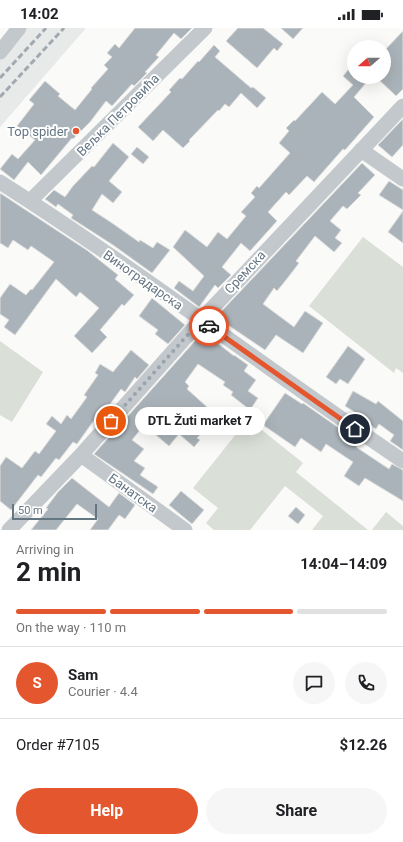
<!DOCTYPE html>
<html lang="en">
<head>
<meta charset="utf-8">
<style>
  :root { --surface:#fff; --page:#f6f6f6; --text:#202124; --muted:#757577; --line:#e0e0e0; --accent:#e4572e }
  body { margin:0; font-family:Roboto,sans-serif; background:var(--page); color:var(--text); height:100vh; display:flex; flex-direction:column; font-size:15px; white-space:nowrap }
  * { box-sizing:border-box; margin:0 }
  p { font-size:13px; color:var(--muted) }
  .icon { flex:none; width:22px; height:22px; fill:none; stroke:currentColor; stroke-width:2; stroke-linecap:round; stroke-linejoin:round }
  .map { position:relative; height:502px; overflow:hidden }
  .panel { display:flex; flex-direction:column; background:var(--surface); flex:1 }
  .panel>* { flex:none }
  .needle { width:26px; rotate:250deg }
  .controls { position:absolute; left:347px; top:12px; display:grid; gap:8px }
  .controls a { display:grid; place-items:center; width:44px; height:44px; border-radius:50%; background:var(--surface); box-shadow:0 4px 16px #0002; font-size:20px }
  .scale { position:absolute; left:12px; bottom:10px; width:85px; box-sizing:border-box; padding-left:4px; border:2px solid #657683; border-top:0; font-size:11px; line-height:14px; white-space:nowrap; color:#657683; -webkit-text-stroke:3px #fff; paint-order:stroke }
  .pin { position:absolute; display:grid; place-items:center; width:34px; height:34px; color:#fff; margin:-17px; border:2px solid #fff; border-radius:50%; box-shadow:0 1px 4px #0007 }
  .courier { position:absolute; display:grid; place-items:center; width:40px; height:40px; margin:-20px; border:3px solid #e4572e; border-radius:50%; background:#fff; color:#222; box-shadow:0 1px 5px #0007 }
  .bubble { position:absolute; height:28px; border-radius:14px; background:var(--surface); box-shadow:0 4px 16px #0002; font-size:13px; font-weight:700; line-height:28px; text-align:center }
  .headline em { font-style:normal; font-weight:700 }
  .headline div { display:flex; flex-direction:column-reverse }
  .headline { display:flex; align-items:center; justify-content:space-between; height:68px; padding:0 16px }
  h1 { font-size:26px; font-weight:700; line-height:30px }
  .bar { display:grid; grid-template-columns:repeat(4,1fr); gap:6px 4px; align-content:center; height:48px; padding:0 16px }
  .bar i { height:5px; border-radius:3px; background:var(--line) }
  .bar .active { background:var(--accent) }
  .bar p { grid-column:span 4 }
  .line { display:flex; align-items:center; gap:10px; padding:0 16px; border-top:1px solid var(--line) }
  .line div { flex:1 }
  .round { display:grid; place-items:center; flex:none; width:42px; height:42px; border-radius:21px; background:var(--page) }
  .primary-button { display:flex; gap:8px; margin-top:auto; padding:8px 16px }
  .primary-button a { flex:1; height:46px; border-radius:24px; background:var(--accent); color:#fff; font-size:16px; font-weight:700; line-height:46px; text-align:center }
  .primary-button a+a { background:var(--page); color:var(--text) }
  .status { display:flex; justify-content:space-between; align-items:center; height:28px; padding:0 20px; background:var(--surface); direction:ltr }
  .status svg { height:11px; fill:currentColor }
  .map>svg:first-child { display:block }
</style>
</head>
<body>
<div class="status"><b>14:02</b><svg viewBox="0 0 49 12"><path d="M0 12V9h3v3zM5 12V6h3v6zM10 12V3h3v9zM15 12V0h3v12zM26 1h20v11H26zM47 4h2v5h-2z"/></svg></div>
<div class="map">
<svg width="403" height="502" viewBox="0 0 403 502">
  <rect width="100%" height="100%" fill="#fafaf8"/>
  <path fill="#e8e9e9" d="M24 0H86L0 99V30Z"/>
  <path fill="#dadfd7" d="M363 209 403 239V345L396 340 394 345 309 278Z
    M0 313 43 344 12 394 0 387Z
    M248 391 303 435 296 444 368 502H312L323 488 285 458 250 502H214L206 495 218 480 193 460Z
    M386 484 403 498V502H372Z"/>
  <path fill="#aab3b9" stroke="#dcdcda" d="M135 0H192L181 11 174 5 156 27 159 29 145 44 147 45 134 58 132 56 112 78 106 73 90 94 73 111 72 110 41 147 28 134 14 152 0 141 12 126 18 131 35 112 17 98 34 76 29 72 45 53 60 66 58 68 75 82 92 61 91 60 108 41 104 37 112 29 107 25 115 16 119 20Z
    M238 0H263L283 16 277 23 274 20 257 40 226 13Z
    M281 0H303L293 11Z
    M403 3V61L396 68 376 49H384V23Z
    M214 17 220 23 215 29 251 60 253 59 266 70 257 80 241 65 229 79 225 76 219 83 218 82 189 112 190 113 183 120 163 102 153 113 138 99 171 64 169 62 180 50 182 51 198 33 199 34Z
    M354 35V49H371L354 69 374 89 345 122 343 121 314 154 307 148 289 167 286 164 268 184 277 193 250 223 241 215 222 239 231 247 218 260 215 257 199 279 174 260 179 253 193 263 204 248 173 219 185 202 207 219 218 204 227 211 246 188 241 184 255 169 251 165 257 158 259 160 290 125 279 115 289 103 286 100 294 92 295 93 322 64 335 76 353 57 343 48Z
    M403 91V117L392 129 378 117Z
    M113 115 129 129 109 153 122 164 113 175 102 166 92 182 112 195 139 214 140 212 153 220 157 214 170 222 152 245 113 217 71 190 73 187 58 176 56 179 45 171 54 162 65 169 73 158 92 138 94 139Z
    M137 119 149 129 143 136 131 126Z
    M362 135 375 147 358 165 361 167 347 181 343 178 330 193 341 202 335 210 342 215 334 224 315 208 296 233 299 235 286 252 277 263 274 260 263 276 294 299 305 283 323 295 303 325 276 307 265 322 225 295 224 296 216 289Z
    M389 153 403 162V182L379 167Z
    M0 165 88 223 118 247 115 251 134 267 124 278 122 276 100 302 107 309 92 325 74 308 99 280 80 264 76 269 56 251 15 307 4 299 9 292 0 286V270L10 256 26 267 31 261 32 262 54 234 31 218 28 222 13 212 8 220 0 215Z
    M403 183V215L388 204Z
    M152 270 185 297 168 316 155 306 158 302 139 288Z
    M203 304 234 328V327L248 337 244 343 256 352 248 363 258 370 250 382 231 367 233 364 223 357 225 354 198 336 185 354 189 358 187 361 217 388 197 410 200 412 194 419 179 406 169 418 144 397 132 412 144 421 134 433 145 440 140 447 158 459 153 466 94 426Z
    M348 318 365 331 348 356 340 351 336 356 326 349Z
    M131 322 149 337 137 351 135 349 125 364 121 361 105 383 102 381 77 416 73 414 59 432 56 430 41 449 38 447 11 482 0 473V438L6 429 22 440 35 423 39 426 56 403 46 396 52 388 61 396 67 387 71 391 87 369 84 367 98 347 95 345 100 336 113 344Z
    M353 363 376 376 378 373 403 393V422L390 413 394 407 379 396 376 401 364 393 366 391 345 378Z
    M285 365 302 376 303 375 359 414 356 419 389 441 392 436 403 442V473L365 450 359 458 344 448 353 434 326 416 321 424 301 410 295 419 263 397Z
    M72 450 109 479 119 465 135 477 125 491 119 487 108 502H90L98 491 77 476 56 502H31L48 481 46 480 58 464Z
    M181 463 204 482 192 496 169 477Z
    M296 479 305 487 298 496 288 488Z"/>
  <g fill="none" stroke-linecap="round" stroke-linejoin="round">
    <path stroke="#c3c8cc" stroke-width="15" d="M0 24 19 0
      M361 122 403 151
      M0 154C138 242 268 342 403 433
      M30 173 205 0
      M81 427 185 502
      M9 502 81 427 201 292 403 78"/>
    <path stroke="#a2aab0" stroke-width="3" stroke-dasharray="6 3" stroke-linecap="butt" d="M0 50 46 0
      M0 69 64 0"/>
  </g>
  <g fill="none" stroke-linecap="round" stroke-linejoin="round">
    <path stroke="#99a4ac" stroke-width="4" stroke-dasharray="0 7.2" d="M111 393 201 292 209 298"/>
    <path stroke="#e4572e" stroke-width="5" d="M209 298 355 401"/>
  </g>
  <circle fill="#e4572e" stroke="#fff" stroke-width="1.5" cx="76" cy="103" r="4"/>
  <g text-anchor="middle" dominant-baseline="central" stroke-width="4" stroke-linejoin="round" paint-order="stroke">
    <g font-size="13" fill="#657683" stroke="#fff">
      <text transform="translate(118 87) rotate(-45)">Вељка Петровића</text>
      <text transform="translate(245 244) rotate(-47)">Сремска</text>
      <text transform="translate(143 252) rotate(35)">Виноградарска</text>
      <text transform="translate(133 465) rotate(36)">Банатска</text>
    </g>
    <g font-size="13" fill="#657683" stroke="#fff" text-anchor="end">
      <text x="68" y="103">Top spider</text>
    </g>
  </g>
</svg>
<div class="controls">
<a><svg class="needle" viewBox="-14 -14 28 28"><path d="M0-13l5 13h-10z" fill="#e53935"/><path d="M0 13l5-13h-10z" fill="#757577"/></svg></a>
</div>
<div class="scale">50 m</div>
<div class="pin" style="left:111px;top:393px;background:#ea580c"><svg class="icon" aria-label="bag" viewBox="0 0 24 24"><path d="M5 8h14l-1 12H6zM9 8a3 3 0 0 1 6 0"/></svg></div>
<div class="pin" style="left:355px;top:401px;background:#1f2937"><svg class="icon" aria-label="home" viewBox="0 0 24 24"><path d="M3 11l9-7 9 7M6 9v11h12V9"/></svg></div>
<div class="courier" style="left:209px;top:298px"><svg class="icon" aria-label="car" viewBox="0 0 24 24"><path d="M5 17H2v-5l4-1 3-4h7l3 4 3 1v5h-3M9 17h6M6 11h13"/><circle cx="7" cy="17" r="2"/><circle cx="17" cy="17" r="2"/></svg></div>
<div class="bubble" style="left:135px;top:379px;width:130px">DTL Žuti market 7</div>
</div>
<section class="panel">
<div class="headline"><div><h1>2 min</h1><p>Arriving in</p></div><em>14:04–14:09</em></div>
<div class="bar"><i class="active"></i><i class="active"></i><i class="active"></i><i></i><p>On the way · 110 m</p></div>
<div class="line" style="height:72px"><b class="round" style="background:var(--accent);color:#fff">S</b><div><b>Sam</b><p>Courier · 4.4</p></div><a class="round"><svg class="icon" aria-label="chat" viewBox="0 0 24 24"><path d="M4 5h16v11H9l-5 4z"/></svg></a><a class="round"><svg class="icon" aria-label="phone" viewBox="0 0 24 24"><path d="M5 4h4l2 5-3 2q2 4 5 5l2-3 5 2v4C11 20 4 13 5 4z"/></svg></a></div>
<div class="line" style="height:52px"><div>Order #7105</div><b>$12.26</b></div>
<div class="primary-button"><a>Help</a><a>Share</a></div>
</section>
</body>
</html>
